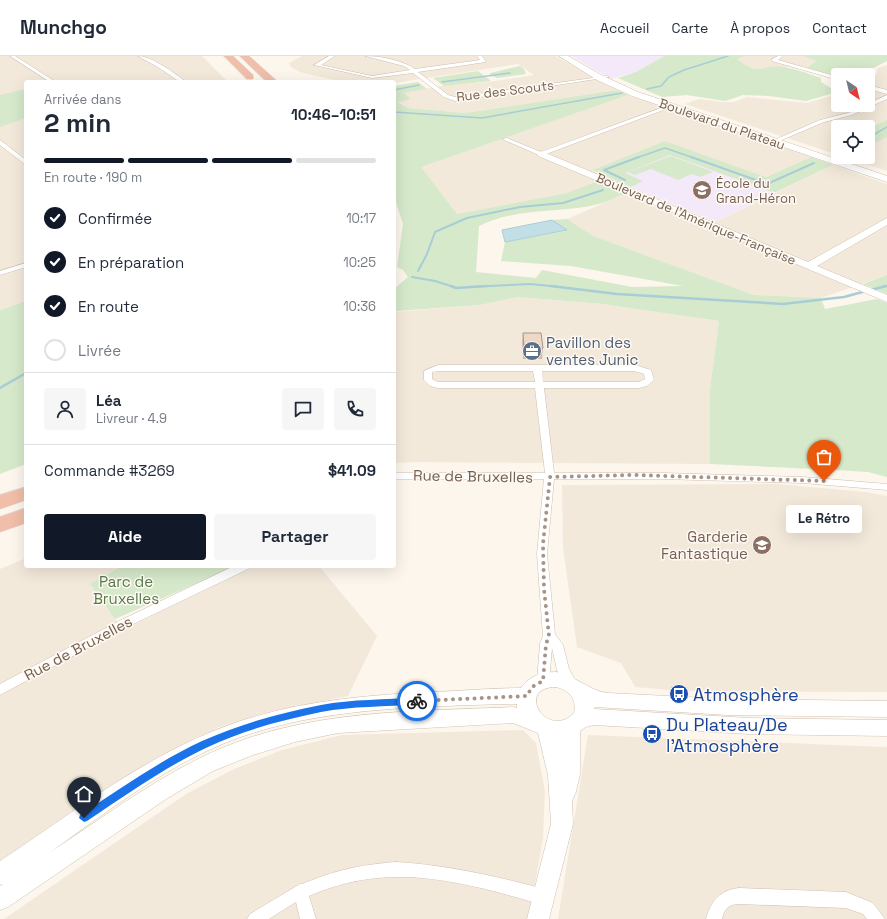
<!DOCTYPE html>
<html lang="fr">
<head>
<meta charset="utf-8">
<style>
  :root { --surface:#fff; --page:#f6f6f7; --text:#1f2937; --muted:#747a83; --line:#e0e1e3; --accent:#111827 }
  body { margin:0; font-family:"Space Grotesk",sans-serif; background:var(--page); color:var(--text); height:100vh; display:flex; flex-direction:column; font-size:15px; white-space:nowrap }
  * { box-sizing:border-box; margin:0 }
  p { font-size:13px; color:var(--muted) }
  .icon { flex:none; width:22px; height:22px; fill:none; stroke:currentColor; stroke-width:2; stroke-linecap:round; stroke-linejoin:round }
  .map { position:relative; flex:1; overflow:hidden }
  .sheet { position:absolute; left:24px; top:24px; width:372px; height:488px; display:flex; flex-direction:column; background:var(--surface); border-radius:4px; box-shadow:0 4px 16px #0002 }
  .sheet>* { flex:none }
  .needle { width:26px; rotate:145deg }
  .fabs { position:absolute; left:831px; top:12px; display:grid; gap:8px }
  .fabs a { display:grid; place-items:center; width:44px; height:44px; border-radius:4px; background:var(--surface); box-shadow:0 4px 16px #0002; font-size:20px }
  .pin { position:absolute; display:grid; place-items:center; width:34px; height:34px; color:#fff; margin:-41px -17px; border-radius:50% 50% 50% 0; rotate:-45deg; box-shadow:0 0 4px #0007 }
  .pin .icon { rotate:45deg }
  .courier { position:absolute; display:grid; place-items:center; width:40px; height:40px; margin:-20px; border:3px solid #1a73e8; border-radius:50%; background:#fff; color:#222; box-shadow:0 1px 5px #0007 }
  .bubble { position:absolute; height:28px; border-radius:4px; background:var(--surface); box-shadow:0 4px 16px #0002; font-size:13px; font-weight:600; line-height:28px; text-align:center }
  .summary em { font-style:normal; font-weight:600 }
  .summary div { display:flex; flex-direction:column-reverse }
  .summary { display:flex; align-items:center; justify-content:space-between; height:68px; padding:0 20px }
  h1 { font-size:26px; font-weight:600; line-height:30px }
  .bar { display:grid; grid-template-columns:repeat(4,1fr); gap:6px 4px; align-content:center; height:48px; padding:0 20px }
  .bar i { height:5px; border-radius:3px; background:var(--line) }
  .bar .current { background:var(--accent) }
  .bar p { grid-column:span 4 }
  .line { display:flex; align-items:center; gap:10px; padding:0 20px; border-top:1px solid var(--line) }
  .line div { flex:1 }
  .round { display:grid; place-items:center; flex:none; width:42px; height:42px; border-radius:4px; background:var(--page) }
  ol { padding:0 20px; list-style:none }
  li { display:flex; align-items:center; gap:12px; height:44px }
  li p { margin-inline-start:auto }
  li .icon { padding:4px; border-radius:50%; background:var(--accent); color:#fff; stroke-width:4 }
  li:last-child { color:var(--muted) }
  li i { width:22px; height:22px; border:2px solid var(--line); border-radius:50% }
  .primary-button { display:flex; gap:8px; margin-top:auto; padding:8px 20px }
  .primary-button a { flex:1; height:46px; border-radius:4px; background:var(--accent); color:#fff; font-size:16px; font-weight:600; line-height:46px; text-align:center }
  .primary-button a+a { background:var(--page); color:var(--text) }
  header { display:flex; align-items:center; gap:24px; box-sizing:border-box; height:56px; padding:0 20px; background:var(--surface); border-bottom:1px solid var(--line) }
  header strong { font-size:19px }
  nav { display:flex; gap:22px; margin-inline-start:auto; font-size:14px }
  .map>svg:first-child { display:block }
</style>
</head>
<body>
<header>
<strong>Munchgo</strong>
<nav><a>Accueil</a><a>Carte</a><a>À propos</a><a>Contact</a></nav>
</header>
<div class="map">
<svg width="887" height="863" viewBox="0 0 887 863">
  <rect width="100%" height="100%" fill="#fcf6ed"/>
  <path fill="#f3e9db" d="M0 0H202L228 26H26V245L0 254Z
    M302 0H556L590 20 617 34 465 57 408 52 398 45 411 43 404 37 440 30 488 26 534 19 518 8 394 27V26H343L300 16 291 11 289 7Z
    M745 0H804L816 5 806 11H783L757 15 747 11 736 3Z
    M887 9V115L845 101H868V71H838V99L685 48 699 43 722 46H734L747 41 807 47 838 38V49H868V20L876 19 878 12Z
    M628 39 811 101 766 121 665 85 594 114 631 131 595 126 567 137 457 158 420 111Z
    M833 109 887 128V219L821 242 754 239 593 180 567 163 624 138 705 171Z
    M518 241 602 248 719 265 710 333V408L415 406 394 407V256L480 249Z
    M778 428 865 436 887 440V636L681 635 635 631 621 607 577 591 563 492 562 429Z
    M26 502V510H122L90 528 123 574 255 510H319L377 580 348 640 267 656 222 670 197 681 160 701 0 805V513Z
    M523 674 536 687 545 735 543 782 529 863H4L186 738 234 713 282 694 342 679Z
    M588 679 887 691V863H558Z"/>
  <path fill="#f3e9f8" d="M571 0H664L636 16 611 23Z
    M670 99 774 137 715 166 631 131 643 125 624 117Z"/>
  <path fill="#d6e9cb" d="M664 0H745L737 3C760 22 761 8 784 11 796 13 809 18 821 22V26L837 36 806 45 769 40 743 39 725 45 687 39 662 41 618 22 636 16Z
    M804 0H887V5L862 18 838 20 806 12 816 5Z
    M520 10 524 13 526 18 497 22 490 19V17Z
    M478 15 491 25 444 30 433 22Z
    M418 26 427 33 404 37 411 43 398 46 408 52 465 57 617 34 628 39 421 111 457 158 567 137 595 126 624 138C616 141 607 146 599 148 559 158 516 151 479 170L476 216 536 222 542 214 632 231 683 230 571 210 501 205 505 186 566 175 552 164 567 163 593 180 754 239 821 242 825 253 877 243 887 247V421L868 416 836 414 710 408V333L719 265 602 248 518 241 480 249 396 255 395 232 408 221 403 214 397 211 403 168 394 140V30Z
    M26 33V62L0 71V39Z
    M887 64V81L868 90V73Z
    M665 85 766 121 811 101 833 109 774 137 670 99 625 117 643 125 631 131 593 114Z
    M671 100 713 116 700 121 692 118 678 124 651 113 635 119 628 116Z
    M887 219V238L863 228Z
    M26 245V408L0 418V254Z
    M122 510H236L115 563 90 528Z"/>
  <path fill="#c2dfe5" stroke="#a9cdd6" d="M552 164 567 174 505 186 502 174Z"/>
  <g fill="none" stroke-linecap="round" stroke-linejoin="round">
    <path stroke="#a9cdd6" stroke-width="1.5" d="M442 26 510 17
      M647 33 661 30 669 21 684 14 728 0
      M394 34 419 29
      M394 56 482 62 622 37
      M868 82 887 71
      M636 102 665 92 694 102"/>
    <path stroke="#a9cdd6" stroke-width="2" d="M691 101 767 128 814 107
      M625 124 604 114 639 101
      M418 215 427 198 435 176 467 162 520 151 563 147 603 134
      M412 221 435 225 454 231
      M469 231 531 228 560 231
      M882 231 887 230"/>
    <path stroke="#a9cdd6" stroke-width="2.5" d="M451 230 456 232 487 230
      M551 230 617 238 783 248 844 241 866 235
      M871 234 886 230
      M0 332 26 317"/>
    <g stroke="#cebfb2" stroke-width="1">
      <path id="street" d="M10 0H15L56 26H50Z
        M138 0C151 0 175 17 186 26H180L161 13Z
        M329 0H335L321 9 372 20 410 14 404 10 365 0C380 0 402 4 415 13L480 4 477 0H482L486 6 418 16 448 39 455 41 607 20 609 21 455 45 444 41 413 17 372 22 314 9Z
        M778 0H783L778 4 838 21V24L772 5V3Z
        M868 29 887 34V38L868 33Z
        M887 39V43L852 59 824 66 777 86 772 85 820 64 848 57Z
        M669 49 674 50 541 100 502 83 507 82 541 96Z
        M0 84 26 104V109L0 89Z
        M26 207V211L0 219V215Z
        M438 309H635L651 314 654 324 647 330 639 332H544L554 417H662L803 421 887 428V434L803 427 662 423H554L547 498 555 578 563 589 569 613 578 629 576 633 572 634 568 633 557 614 552 592 549 625 547 629 543 630 539 629 537 625 540 588 543 580 537 498 544 423H394V417H545L535 332H438L430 330 424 324V315ZM439 315H533L535 326H438L432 323V316ZM542 315H634L644 318 645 323 639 326H543Z
        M234 510H249L248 513 127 571 0 639V628L119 565Z
        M396 806C447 809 495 820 544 833L549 836 552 841 549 846 544 849C462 826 391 804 309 840L316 863H300L296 846 269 863H247L250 858 300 828H302C336 814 359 809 396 806Z
        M739 832 846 836 873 847 885 863H867L863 858 846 852 739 848C729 848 724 853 722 863H706C711 845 720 834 739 832Z"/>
    </g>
    <g stroke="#d0c0b0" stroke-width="1">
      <path id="secondary" d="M559 0H568L603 20 638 36 887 120V126L632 40 597 24Z
        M541 95 808 206 887 162V169L817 210 887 239V246L538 100 537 98Z
        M556 616C575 619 589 635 608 637L727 643 887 645V661L727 659 595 651 594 653 749 662 887 664V680L749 678 594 669 586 671 580 675V718L576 736 572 745 573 768 549 863H527L551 768 548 719 538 677 513 667 338 677 295 686 253 699 213 715 166 743 8 851 0 854V830L3 828 0 829V805C64 763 125 715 195 683 269 648 349 640 431 636 461 635 491 632 521 632 529 620 542 616 556 616ZM556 631C569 634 577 643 574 657 547 685 514 631 556 631ZM504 648H517V652L513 651C405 656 297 653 198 703 146 729 98 765 49 797 108 755 169 707 238 682 321 652 415 651 504 648Z"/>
    </g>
    <g stroke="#d9d2ce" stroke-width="1">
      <path id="highway" d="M224 0H233L253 19V23H247Z
        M240 0H249L278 26H267Z
        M26 431V444L0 453V439Z
        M26 452V467L0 476V461Z"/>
    </g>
    <use href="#street" fill="#fff" fill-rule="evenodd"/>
    <use href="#secondary" fill="#fff" fill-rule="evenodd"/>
    <use href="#highway" fill="#f0bea9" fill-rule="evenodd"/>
  </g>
  <path fill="#cebaaa" d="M523 277 543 292 542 303H523L522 287Z"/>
  <path fill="#efd8c6" stroke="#a7978b" d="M523 277H541L543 292H524Z"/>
  <path fill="#1a73e8" d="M417 641 421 645 417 648C386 651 352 650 321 656 282 664 244 674 208 691 165 711 126 739 87 765L84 766 79 762 80 759C120 733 159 705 202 685 240 668 280 657 321 649 352 643 386 644 417 641Z"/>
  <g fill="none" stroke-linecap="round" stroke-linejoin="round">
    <path stroke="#a59487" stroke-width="4" stroke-dasharray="0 7.2" d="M417 645 527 640 532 631 543 625 546 588 549 580 544 533 543 488 550 421 633 419 824 425"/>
  </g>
  <defs>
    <g id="school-disc" transform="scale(1)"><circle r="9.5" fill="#8d6e63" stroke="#fefaf3"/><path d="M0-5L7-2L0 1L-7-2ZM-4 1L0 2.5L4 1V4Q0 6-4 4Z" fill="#fff"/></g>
    <g id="office-disc" transform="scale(1)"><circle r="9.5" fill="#5c6f8a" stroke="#fefaf3"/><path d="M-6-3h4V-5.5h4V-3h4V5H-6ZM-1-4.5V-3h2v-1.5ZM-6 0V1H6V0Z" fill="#fff"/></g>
    <g id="bus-disc" transform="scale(1)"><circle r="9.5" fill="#1a4fb4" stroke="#fefaf3"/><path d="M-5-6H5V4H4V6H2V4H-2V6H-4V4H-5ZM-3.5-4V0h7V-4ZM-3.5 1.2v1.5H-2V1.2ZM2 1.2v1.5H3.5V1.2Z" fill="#fff"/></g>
  </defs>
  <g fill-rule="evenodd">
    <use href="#school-disc" x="702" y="134"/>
    <use href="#office-disc" x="532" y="295"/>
    <use href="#school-disc" x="762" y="489"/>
    <use href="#bus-disc" x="679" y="638"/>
    <use href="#bus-disc" x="652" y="678"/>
  </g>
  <g text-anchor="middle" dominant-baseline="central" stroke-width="3" stroke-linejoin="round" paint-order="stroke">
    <g font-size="13" fill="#765f50" stroke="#fefaf3">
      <text transform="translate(505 35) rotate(-7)">Rue des Scouts</text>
      <text transform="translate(722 68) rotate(19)">Boulevard du Plateau</text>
      <text transform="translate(696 163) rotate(23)">Boulevard de l'Amérique-Française</text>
    </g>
    <g font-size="13" fill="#785e54" stroke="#fefaf3" text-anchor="start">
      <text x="716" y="127">École du<tspan x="716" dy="15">Grand-Héron</tspan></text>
    </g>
    <g font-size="15" fill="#4e5e75" stroke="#fefaf3" text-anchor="start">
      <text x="546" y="286">Pavillon des<tspan x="546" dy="17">ventes Junic</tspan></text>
    </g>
    <g font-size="15" fill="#765f50" stroke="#fefaf3">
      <text transform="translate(473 420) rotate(1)">Rue de Bruxelles</text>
      <text transform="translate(78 592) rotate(-28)">Rue de Bruxelles</text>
    </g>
    <g font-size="15" fill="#785e54" stroke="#fefaf3" text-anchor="end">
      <text x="748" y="480">Garderie<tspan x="748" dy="17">Fantastique</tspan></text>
    </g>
    <g font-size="15" fill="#567b49" stroke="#fefaf3">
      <text x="126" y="525">Parc de<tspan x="126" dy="17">Bruxelles</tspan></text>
    </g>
    <g font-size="18" fill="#164399" stroke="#fefaf3" text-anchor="start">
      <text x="693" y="638">Atmosphère</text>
      <text x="666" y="668">Du Plateau/De<tspan x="666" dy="21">l'Atmosphère</tspan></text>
    </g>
  </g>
</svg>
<div class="fabs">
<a><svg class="needle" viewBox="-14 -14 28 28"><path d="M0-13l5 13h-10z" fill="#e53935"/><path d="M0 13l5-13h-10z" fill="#747a83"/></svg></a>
<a><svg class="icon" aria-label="locate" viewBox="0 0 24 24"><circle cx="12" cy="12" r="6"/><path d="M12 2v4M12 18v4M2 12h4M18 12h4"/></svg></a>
</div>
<div class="pin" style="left:824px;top:425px;background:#ea580c"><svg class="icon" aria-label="bag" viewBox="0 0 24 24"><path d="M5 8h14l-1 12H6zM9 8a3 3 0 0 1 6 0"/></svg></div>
<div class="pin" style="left:84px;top:762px;background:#1f2937"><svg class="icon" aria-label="home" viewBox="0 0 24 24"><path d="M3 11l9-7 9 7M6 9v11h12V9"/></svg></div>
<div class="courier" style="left:417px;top:645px"><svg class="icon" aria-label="bike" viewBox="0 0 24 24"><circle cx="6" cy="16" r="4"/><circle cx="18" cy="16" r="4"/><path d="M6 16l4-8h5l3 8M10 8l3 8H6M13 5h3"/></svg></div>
<div class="bubble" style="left:786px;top:449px;width:76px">Le Rétro</div>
<section class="sheet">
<div class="summary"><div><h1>2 min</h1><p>Arrivée dans</p></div><em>10:46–10:51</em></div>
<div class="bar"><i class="current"></i><i class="current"></i><i class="current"></i><i></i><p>En route · 190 m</p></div>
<ol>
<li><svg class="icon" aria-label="check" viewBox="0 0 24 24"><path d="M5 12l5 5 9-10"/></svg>Confirmée<p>10:17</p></li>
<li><svg class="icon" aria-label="check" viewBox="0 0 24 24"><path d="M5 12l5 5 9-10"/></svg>En préparation<p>10:25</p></li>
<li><svg class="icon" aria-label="check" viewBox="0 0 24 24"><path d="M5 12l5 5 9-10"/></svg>En route<p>10:36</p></li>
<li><i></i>Livrée</li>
</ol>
<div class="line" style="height:72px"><a class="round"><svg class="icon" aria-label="person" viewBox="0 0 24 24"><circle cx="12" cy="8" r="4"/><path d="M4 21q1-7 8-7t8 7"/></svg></a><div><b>Léa</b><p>Livreur · 4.9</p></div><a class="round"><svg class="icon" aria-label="chat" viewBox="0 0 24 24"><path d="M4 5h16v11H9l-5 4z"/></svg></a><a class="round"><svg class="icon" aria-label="phone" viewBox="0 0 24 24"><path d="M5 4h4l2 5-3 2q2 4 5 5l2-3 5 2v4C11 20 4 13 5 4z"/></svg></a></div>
<div class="line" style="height:52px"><div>Commande #3269</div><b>$41.09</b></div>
<div class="primary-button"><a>Aide</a><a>Partager</a></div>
</section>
</div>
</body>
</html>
